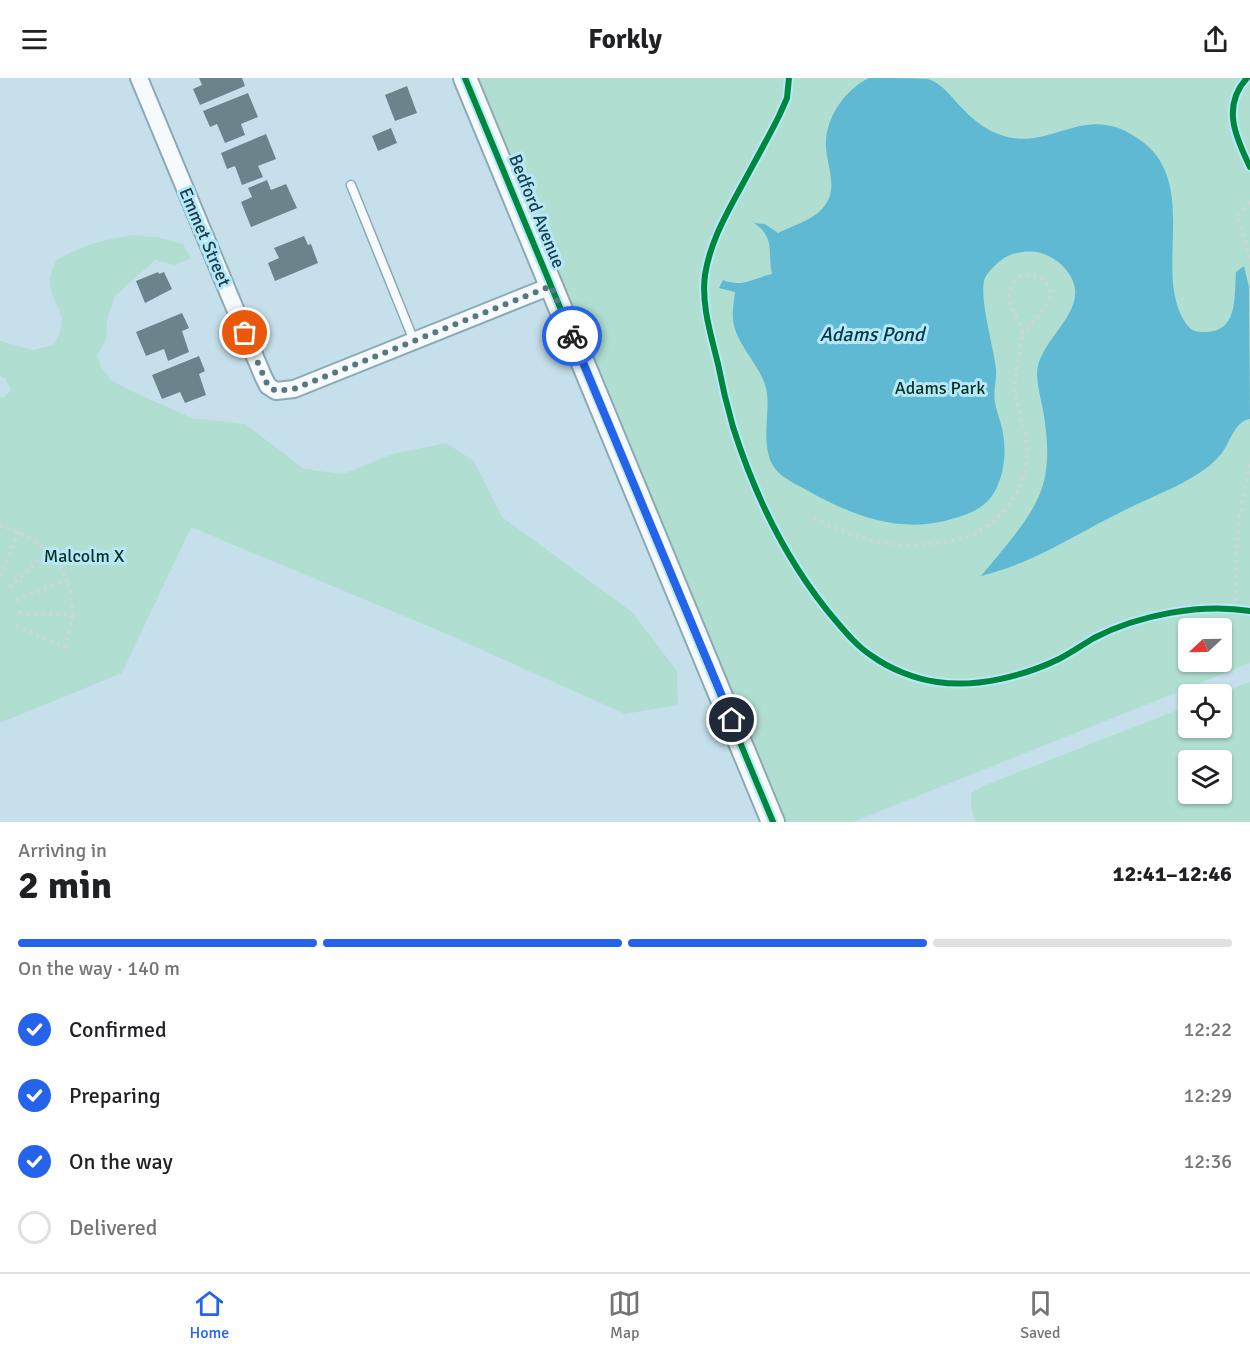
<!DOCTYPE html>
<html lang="en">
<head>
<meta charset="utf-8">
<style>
  :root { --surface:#fff; --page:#f2f2f2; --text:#202124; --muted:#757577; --line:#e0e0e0; --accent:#2563eb }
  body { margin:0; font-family:Signika,sans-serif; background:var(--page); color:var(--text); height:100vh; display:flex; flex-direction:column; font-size:22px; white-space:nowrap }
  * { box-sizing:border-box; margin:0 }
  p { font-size:20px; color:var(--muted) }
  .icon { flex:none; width:33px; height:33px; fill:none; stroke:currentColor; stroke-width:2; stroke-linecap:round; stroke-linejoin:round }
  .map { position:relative; height:744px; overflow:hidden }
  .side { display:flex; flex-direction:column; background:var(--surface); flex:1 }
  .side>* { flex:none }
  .needle { width:39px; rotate:248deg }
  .fabs { position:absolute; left:1178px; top:540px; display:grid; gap:12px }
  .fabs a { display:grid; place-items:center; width:54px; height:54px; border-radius:6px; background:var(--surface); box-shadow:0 2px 4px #0004; font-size:30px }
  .pin { position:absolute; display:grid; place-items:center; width:51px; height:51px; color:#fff; margin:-26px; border:3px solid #fff; border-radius:50%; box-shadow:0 2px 6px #0007 }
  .courier { position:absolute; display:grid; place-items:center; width:60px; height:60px; margin:-30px; border:4px solid #2563eb; border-radius:50%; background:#fff; color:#222; box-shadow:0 2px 8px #0007 }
  .head em { font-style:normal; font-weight:800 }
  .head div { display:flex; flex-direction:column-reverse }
  .head { display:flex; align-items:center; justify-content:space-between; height:102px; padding:0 18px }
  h1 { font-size:39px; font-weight:800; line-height:45px }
  .bar { display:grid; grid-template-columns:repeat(4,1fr); gap:9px 6px; align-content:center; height:72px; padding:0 18px }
  .bar i { height:8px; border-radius:4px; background:var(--line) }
  .bar .current { background:var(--accent) }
  .bar p { grid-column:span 4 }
  ol { padding:0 18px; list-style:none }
  li { display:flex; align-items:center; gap:18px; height:66px }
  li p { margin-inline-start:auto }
  li .icon { padding:6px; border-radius:50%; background:var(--accent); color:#fff; stroke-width:4 }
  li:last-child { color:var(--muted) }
  li i { width:33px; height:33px; border:3px solid var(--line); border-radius:50% }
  header { display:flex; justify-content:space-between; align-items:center; height:78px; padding:0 18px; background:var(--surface); font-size:27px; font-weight:800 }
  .tabs { display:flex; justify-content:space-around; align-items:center; height:84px; border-top:2px solid var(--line); background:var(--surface); font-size:16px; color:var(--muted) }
  .tabs a { display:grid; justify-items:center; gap:3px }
  .tabs .current { color:var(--accent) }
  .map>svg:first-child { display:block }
</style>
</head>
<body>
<header><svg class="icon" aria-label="menu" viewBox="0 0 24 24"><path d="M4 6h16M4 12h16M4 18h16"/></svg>Forkly<svg class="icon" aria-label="share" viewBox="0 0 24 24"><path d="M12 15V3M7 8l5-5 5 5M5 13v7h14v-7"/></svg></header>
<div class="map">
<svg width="1250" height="744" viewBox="0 0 1250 744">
  <rect width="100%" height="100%" fill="#c5e0ea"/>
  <path fill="#b0dfd1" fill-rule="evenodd" d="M476 0H1250V585L853 744H784ZM1188 550H1221V584H1188Z
    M134 157 160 160 183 166 191 180 175 187 155 182 115 218 107 242 106 261 97 278 101 289 111 302 129 312 192 340 245 346 304 391 343 396 393 376 446 365 474 383 502 439 632 534 677 593 678 627 625 636 440 553 191 449 122 595 0 645V319H4L11 312 5 300 0 298V263L33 272 53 267C75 234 49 229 50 200 51 194 54 187 56 182 82 168 104 161 134 157Z
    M1250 604V744H976L971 730V715L983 708 1188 628V650H1221V616H1218ZM1188 682H1221V716H1188Z"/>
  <path fill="#60b9d3" d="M869 0C883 0 916 0 928 1 941 5 950 17 959 27 971 40 986 53 1004 58 1054 73 1086 20 1143 64 1201 109 1150 200 1188 248 1193 254 1198 254 1205 254 1239 254 1234 218 1236 194L1244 188 1249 209 1250 341C1235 343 1230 364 1222 375 1217 381 1211 387 1205 391 1182 408 1153 418 1127 431 1079 454 1035 485 981 498 1001 473 1026 447 1039 418 1050 393 1048 364 1044 338 1042 324 1037 309 1037 295 1039 258 1096 231 1067 193 1059 183 1052 179 1041 175 1029 172 1014 174 1004 180 997 185 989 192 985 200 978 217 994 270 996 291 997 302 993 313 995 324 996 332 1000 341 1002 350 1007 373 1005 398 992 418 983 430 970 436 955 440 904 457 855 439 810 414 800 408 787 403 778 394 757 373 772 334 766 310 760 286 735 266 733 241 732 233 734 223 735 214L719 210 723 202C742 210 754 200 772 196 767 174 776 160 754 145L765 146 778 155C791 148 811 143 822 131 839 113 828 92 826 70 824 42 844 12 869 0Z"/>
  <path fill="#6a848b" d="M199 0H242L245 8 200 27 193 11 202 7Z
    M407 8 417 35 395 43 385 17Z
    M248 15 258 39 241 46 245 57 225 65 217 46 210 49 203 33Z
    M391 50 397 65 378 73 372 58Z
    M266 56 276 81 258 88 263 99 242 107 235 88 227 91 221 75Z
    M267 102 271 112 286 106 297 130 251 149 241 124 252 119 248 110Z
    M304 158 308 167 311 166 318 185 275 203 268 185 279 180 274 170Z
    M158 194 159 196 164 194 172 211 145 225 136 203Z
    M182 235 189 250 182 253 189 274 168 283 164 271 146 278 136 254Z
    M199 278 205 293 199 296 206 317 185 325 180 314 162 321 152 297Z"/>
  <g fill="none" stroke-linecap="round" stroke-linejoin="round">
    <g stroke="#8caab4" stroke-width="11">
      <path id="lane" d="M351 107 414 263"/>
    </g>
    <g stroke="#8caab4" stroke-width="20">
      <path id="street" d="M139 0 263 298 268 308 276 313 294 311 551 208"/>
    </g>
    <g stroke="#8caab4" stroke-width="26">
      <path id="secondary" d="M465 0 773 744"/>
    </g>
    <path stroke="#ccd6d9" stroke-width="4" stroke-dasharray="3 4.5" stroke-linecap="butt" d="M1250 124 1237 138 1247 169 1250 185
      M814 440C866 465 898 473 955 462 996 454 1030 412 1027 369 1025 349 1016 330 1015 311 1014 291 1021 275 1022 257 1022 242 1006 229 1010 214 1014 190 1046 192 1051 215 1046 233 1035 243 1022 256
      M0 447 30 460 48 473 9 510
      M0 498 19 454
      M16 522 67 502 62 491 48 473
      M1235 530 1238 446 1250 385
      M19 535 73 536 70 512 67 502
      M16 548 65 569 73 536"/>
    <use href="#lane" stroke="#f6fafc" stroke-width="8"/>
    <use href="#street" stroke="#f6fafc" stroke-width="16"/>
    <use href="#secondary" stroke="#f6fafc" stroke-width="22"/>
    <g stroke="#b6e8f9" stroke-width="10">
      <path id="cycleway" d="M465 0 773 744
        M789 0 787 20 779 38C767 62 754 85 741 109 726 137 710 164 705 197 701 226 711 257 718 286 722 307 727 328 733 349 755 418 789 488 836 543 847 556 858 569 872 578 890 591 915 601 937 604 977 610 1024 598 1059 581 1071 575 1082 567 1094 560 1138 537 1201 525 1250 533
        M1247 0C1221 28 1236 60 1250 89"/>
    </g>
    <use href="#cycleway" stroke="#00873e" stroke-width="6"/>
  </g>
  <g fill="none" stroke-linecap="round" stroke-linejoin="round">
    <path stroke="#577883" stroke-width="6" stroke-dasharray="0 10.8" d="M245 255 268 308 276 313 294 311 551 208 572 258"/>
    <path stroke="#2563eb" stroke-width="8" d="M572 258 732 642"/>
  </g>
  <g text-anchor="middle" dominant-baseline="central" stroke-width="6" stroke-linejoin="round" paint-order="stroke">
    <g font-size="18" fill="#1c404c" stroke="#b6e8f9">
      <text transform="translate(537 133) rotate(68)">Bedford Avenue</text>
      <text transform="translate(205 159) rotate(67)">Emmet Street</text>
    </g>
    <g font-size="18" fill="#0a3422" stroke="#b6e8f9">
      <text x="940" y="310">Adams Park</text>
      <text x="84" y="478">Malcolm X</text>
    </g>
    <g font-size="20" font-style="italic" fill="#063a48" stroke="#b6e8f9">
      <text x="872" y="256">Adams Pond</text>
    </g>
  </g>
</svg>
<div class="fabs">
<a><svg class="needle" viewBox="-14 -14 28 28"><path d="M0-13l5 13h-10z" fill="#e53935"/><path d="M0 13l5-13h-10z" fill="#757577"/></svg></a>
<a><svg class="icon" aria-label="locate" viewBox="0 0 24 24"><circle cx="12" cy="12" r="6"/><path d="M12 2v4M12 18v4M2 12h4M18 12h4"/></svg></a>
<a><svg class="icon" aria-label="layers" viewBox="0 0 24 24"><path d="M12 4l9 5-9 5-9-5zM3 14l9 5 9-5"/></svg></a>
</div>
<div class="pin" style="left:245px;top:255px;background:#ea580c"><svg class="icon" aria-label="bag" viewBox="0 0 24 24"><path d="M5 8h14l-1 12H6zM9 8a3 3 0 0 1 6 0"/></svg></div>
<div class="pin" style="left:732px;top:642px;background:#1f2937"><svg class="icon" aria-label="home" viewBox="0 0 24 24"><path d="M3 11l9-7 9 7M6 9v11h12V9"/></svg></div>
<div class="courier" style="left:572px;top:258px"><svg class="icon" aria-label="bike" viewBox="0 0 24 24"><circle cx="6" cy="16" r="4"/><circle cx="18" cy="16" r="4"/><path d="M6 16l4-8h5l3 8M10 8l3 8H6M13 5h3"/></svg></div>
</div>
<section class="side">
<div class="head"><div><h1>2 min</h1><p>Arriving in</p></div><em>12:41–12:46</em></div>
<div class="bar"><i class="current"></i><i class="current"></i><i class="current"></i><i></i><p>On the way · 140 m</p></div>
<ol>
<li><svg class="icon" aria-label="check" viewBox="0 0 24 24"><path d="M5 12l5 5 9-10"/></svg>Confirmed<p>12:22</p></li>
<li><svg class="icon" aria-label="check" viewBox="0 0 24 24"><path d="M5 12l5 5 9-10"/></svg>Preparing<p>12:29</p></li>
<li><svg class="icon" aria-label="check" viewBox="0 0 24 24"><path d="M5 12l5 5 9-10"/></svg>On the way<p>12:36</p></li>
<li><i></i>Delivered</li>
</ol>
</section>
<nav class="tabs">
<a class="current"><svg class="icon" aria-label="home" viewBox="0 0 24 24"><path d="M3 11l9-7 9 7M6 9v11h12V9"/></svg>Home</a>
<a><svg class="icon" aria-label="map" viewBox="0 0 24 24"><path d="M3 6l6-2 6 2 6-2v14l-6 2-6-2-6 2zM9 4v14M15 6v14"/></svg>Map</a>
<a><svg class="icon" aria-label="saved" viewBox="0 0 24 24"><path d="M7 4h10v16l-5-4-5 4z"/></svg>Saved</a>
</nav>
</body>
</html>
